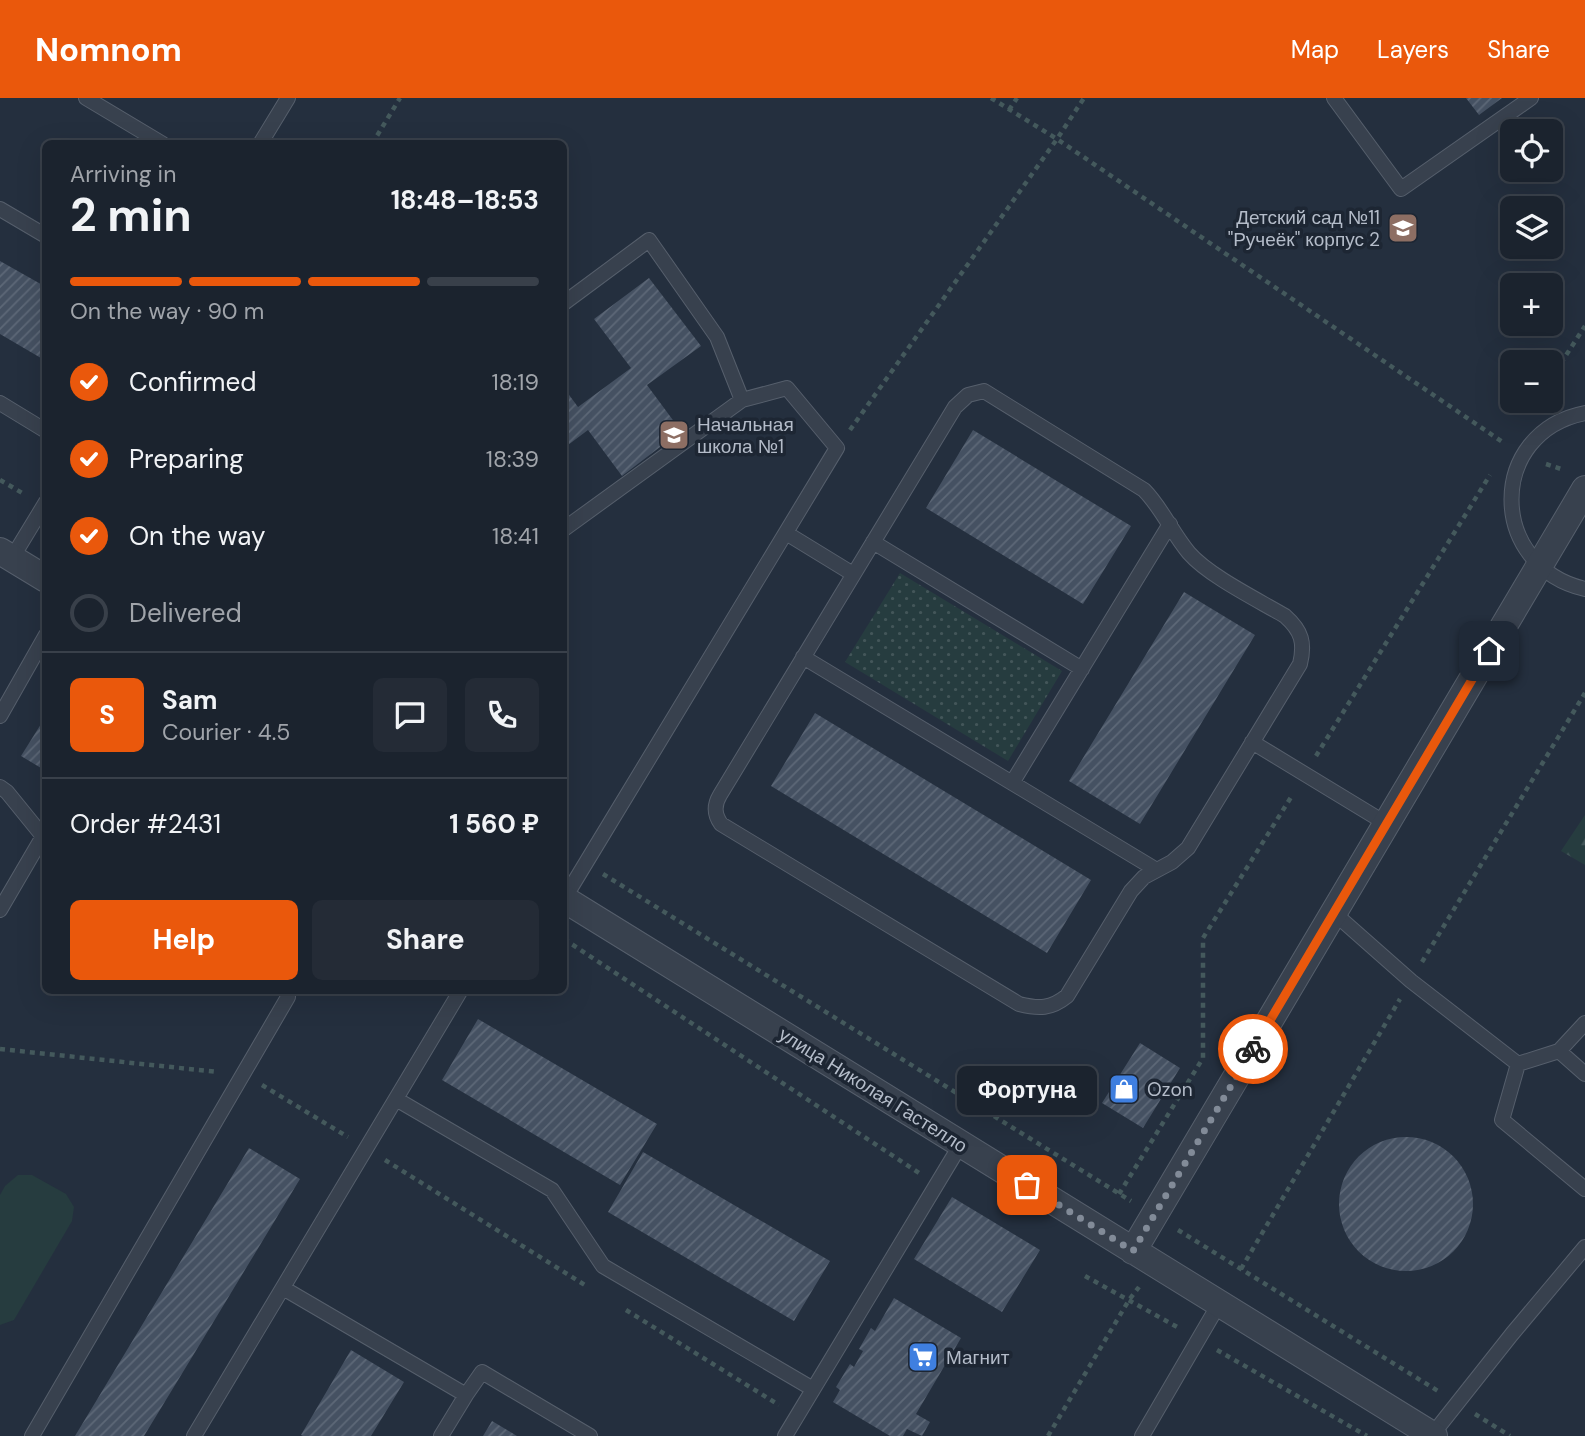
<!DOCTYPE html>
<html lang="en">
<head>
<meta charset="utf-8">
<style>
  :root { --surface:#1b232e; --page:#242b36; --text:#f1f3f6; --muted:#a0a4aa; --line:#39404a; --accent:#ea580c }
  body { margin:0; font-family:"DM Sans",sans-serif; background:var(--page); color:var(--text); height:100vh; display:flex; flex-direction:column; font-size:26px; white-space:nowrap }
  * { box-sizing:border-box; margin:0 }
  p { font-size:23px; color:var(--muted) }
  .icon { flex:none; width:38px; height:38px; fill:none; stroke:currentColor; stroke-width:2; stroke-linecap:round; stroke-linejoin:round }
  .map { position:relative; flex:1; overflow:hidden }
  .side { position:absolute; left:42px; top:42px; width:525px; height:854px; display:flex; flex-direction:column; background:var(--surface); border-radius:10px; box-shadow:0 7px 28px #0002,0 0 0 2px var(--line) }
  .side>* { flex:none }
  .buttons { position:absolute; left:1500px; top:21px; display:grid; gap:14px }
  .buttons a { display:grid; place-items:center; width:63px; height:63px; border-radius:10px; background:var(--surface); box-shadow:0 7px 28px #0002,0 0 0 2px var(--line); font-size:35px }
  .pin { position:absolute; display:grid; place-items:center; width:60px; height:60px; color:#fff; margin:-30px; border-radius:14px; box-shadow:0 4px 10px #0006 }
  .courier { position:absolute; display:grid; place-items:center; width:70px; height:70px; margin:-35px; border:5px solid #ea580c; border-radius:50%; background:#fff; color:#222; box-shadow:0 2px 9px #0007 }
  .bubble { position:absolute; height:49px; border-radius:10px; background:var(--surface); box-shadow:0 7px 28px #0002,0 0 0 2px var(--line); font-size:23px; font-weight:700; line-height:49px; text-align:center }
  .head em { font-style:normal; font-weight:700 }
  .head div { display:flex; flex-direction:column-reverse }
  .head { display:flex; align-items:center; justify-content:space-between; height:119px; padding:0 28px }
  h1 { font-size:46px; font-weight:700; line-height:52px }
  .bar { display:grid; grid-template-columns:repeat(4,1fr); gap:10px 7px; align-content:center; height:84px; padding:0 28px }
  .bar i { height:9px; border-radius:5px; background:var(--line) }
  .bar .selected { background:var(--accent) }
  .bar p { grid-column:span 4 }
  .line { display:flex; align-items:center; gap:18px; padding:0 28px; border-top:2px solid var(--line) }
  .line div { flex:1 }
  .round { display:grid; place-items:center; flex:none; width:74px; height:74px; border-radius:10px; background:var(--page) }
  ol { padding:0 28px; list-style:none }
  li { display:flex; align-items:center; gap:21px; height:77px }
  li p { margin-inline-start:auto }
  li .icon { padding:7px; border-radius:50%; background:var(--accent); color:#fff; stroke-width:4 }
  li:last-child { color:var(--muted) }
  li i { width:38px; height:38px; border:4px solid var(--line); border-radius:50% }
  .button { display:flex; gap:14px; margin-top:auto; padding:14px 28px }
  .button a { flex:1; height:80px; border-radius:10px; background:var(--accent); color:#fff; font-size:28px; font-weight:700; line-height:80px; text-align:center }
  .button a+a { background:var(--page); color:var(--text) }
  header { display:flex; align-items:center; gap:42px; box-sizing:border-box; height:98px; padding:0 35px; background:var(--accent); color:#fff }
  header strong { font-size:33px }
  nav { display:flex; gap:38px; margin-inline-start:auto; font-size:24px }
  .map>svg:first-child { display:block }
</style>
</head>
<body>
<header>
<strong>Nomnom</strong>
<nav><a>Map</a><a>Layers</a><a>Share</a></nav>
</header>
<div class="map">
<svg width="1585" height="1338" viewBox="0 0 1585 1338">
  <defs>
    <pattern id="forest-firs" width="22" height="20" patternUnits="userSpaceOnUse" patternTransform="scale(1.75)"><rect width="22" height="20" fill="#263c3f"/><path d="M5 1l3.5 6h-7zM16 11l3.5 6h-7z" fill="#435659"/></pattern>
    <pattern id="park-dots" width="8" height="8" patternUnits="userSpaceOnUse" patternTransform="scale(1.75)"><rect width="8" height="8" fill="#263c3f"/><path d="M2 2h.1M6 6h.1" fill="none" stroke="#435659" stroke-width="1.8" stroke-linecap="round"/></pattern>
    <pattern id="building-hatch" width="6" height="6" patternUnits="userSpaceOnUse" patternTransform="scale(1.75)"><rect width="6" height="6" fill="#455162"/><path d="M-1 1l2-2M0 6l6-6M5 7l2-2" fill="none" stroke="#5d6877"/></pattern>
  </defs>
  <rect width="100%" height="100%" fill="#242f3e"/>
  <path fill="url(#forest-firs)" d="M1585 717V767L1561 753Z"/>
  <path fill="url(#park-dots)" d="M900 475 1062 573 1008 663 845 564Z"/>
  <path fill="#263c3f" d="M18 1077H32L66 1096 74 1109 72 1123 14 1222 0 1227V1097L5 1088Z"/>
  <path fill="url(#building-hatch)" d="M1466 0H1502L1479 17Z
    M0 163 46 189V263L0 236Z
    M649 180 701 248 647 287 681 333 622 378 588 332 564 350V290L578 309 631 270 594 221Z
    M973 332 1131 428 1083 506 926 410Z
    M1184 494 1255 537 1140 726 1069 683Z
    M815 615 1091 782 1047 855 771 688Z
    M46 618V673L21 658Z
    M478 921 657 1026 620 1087 442 982Z
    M1140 945 1180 970 1143 1030 1102 1005Z
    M1339 1106a67 67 0 1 1 134 0a67 67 0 1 1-134 0Z
    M249 1050 300 1081 214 1223 144 1338H75Z
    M643 1054 830 1163 794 1223 608 1114Z
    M952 1099 1040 1152 1002 1214 914 1161Z
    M894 1200 961 1240 916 1316 930 1324 922 1338 907 1331 903 1338H890L833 1304 840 1292 836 1289 850 1266 854 1269 863 1253 859 1251 871 1230 875 1233Z
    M351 1252 404 1284 371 1338H303L301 1337Z
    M492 1323 517 1338H483Z"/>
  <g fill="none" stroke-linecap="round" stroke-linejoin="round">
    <g stroke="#565f6c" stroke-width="16">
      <path id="service" d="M86 0 163 46
        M1334 0 1401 91 1531 0
        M260 46 288 0
        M0 111 46 138
        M564 205 649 142 717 239 742 302
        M984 293 1144 392C1162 410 1172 435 1189 455 1209 478 1258 502 1285 518 1302 533 1305 545 1300 566L1188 750 1172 764 1144 779 1131 793 1067 898C1051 911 1039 911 1019 906L721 726C714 716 714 707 720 697L955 309 968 297Z
        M0 305 46 333
        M1585 315C1487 334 1487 468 1585 491
        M564 431 742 302 787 290 837 350 564 801
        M786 435 853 476
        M873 444 1082 571
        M12 460 46 404
        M803 559 1155 771
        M0 618 46 537
        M1252 644 1387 726
        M1012 685 1170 426
        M0 689 7 694 46 742
        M0 812 42 740
        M1334 815 1411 883 1518 966
        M1585 925 1559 953 1585 976
        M1559 953 1518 966 1502 1022 1585 1091
        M396 1001 552 1092 603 1168 813 1291
        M283 1190 466 1297 441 1338
        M466 1297 482 1274 590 1338
        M1432 1337 1512 1236 1585 1149
        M32 1338 288 899 287 892
        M194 1338 461 892
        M785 1338 961 1046
        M1142 1338 1219 1206"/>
    </g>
    <g stroke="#565f6c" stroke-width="28">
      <path id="minor" d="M0 453 46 481
        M564 801 1434 1338
        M1133 1153 1585 391"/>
    </g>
    <path stroke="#44595c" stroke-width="4.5" stroke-dasharray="5 5" stroke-linecap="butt" d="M991 0 1057 41 1504 345
      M1009 12 1017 0
      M372 46 400 0
      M1550 282 1585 228
      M850 332 1057 41 1084 0
      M1546 366 1564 372
      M0 382 24 396
      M1316 658 1490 377
      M603 776 1131 1103
      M564 841 919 1075
      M1422 864 1585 595
      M0 951 218 974
      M262 987 348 1039
      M385 1062 588 1189
      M1119 1096 1203 960V840L1293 696
      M1178 1132 1438 1293
      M1241 1171 1400 901
      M1085 1178 1179 1230
      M626 1212 779 1307
      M1217 1252 1367 1338
      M1475 1316 1510 1338
      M1048 1338 1129 1202 1139 1189"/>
    <use href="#service" stroke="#38414e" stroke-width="14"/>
    <use href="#minor" stroke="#38414e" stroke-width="26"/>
  </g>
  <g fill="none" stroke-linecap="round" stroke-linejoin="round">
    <path stroke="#828b98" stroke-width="7" stroke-dasharray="0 12.6" d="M1027 1087 1133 1153 1253 951"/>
    <path stroke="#ea580c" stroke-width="9" d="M1253 951 1489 553"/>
  </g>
  <defs>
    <g id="school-square" transform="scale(1.575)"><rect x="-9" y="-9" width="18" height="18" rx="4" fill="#8d6e63" stroke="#1d2633"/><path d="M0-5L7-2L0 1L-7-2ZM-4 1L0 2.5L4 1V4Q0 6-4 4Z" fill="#fff"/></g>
    <g id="shop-square" transform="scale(1.575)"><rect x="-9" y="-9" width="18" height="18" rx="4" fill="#3f7fe0" stroke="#1d2633"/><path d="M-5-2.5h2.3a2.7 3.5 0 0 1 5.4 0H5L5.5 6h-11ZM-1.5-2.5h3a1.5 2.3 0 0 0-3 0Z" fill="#fff"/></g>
    <g id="supermarket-square" transform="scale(1.575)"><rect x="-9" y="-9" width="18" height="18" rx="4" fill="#3f7fe0" stroke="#1d2633"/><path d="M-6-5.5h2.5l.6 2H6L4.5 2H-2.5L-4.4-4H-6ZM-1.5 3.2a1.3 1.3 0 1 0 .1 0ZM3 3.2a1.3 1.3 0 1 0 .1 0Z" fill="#fff"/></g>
  </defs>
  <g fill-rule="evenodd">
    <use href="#school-square" x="1403" y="130"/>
    <use href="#school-square" x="674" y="337"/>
    <use href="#shop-square" x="1124" y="991"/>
    <use href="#supermarket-square" x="923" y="1259"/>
  </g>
  <g text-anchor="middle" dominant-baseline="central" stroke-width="7" stroke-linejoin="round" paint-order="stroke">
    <g font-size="19" fill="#b4bcc9" stroke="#1d2633" text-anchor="start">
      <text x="1380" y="119" text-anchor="end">Детский сад №11<tspan x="1380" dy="22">"Ручеёк" корпус 2</tspan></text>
      <text x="697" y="326">Начальная<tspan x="697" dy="22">школа №1</tspan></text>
      <text x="1147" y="991">Ozon</text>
      <text x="946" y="1259">Магнит</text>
    </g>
    <g font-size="19" fill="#b4bcc9" stroke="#1d2633">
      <text transform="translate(873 992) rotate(32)">улица Николая Гастелло</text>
    </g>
  </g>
</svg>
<div class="buttons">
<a><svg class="icon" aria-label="locate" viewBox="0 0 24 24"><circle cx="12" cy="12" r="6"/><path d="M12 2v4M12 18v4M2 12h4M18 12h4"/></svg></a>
<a><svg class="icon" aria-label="layers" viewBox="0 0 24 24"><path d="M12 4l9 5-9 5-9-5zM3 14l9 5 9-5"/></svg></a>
<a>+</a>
<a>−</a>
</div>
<div class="pin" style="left:1027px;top:1087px;background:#ea580c"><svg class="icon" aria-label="bag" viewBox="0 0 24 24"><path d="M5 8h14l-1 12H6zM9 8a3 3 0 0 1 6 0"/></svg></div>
<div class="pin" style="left:1489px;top:553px;background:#1f2937"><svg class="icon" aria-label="home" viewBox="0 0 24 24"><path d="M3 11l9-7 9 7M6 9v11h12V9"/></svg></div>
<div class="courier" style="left:1253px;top:951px"><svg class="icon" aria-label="bike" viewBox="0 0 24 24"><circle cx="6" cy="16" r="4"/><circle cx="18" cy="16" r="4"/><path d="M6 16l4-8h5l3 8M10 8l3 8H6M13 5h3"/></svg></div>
<div class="bubble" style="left:957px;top:968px;width:140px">Фортуна</div>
<section class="side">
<div class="head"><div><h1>2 min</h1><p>Arriving in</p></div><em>18:48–18:53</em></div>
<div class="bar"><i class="selected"></i><i class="selected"></i><i class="selected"></i><i></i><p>On the way · 90 m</p></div>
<ol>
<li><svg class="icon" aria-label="check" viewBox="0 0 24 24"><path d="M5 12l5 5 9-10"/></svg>Confirmed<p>18:19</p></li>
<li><svg class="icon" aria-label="check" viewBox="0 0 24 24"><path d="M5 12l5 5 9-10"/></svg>Preparing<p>18:39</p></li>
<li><svg class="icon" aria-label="check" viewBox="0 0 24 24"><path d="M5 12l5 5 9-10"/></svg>On the way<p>18:41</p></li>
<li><i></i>Delivered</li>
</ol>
<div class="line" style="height:126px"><b class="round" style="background:var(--accent);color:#fff">S</b><div><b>Sam</b><p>Courier · 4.5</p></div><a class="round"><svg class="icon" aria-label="chat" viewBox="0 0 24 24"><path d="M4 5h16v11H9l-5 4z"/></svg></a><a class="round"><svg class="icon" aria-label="phone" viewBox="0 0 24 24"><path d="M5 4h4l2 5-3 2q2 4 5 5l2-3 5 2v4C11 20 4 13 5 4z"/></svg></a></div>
<div class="line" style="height:91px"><div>Order #2431</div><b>1 560 ₽</b></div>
<div class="button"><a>Help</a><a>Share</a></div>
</section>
</div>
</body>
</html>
